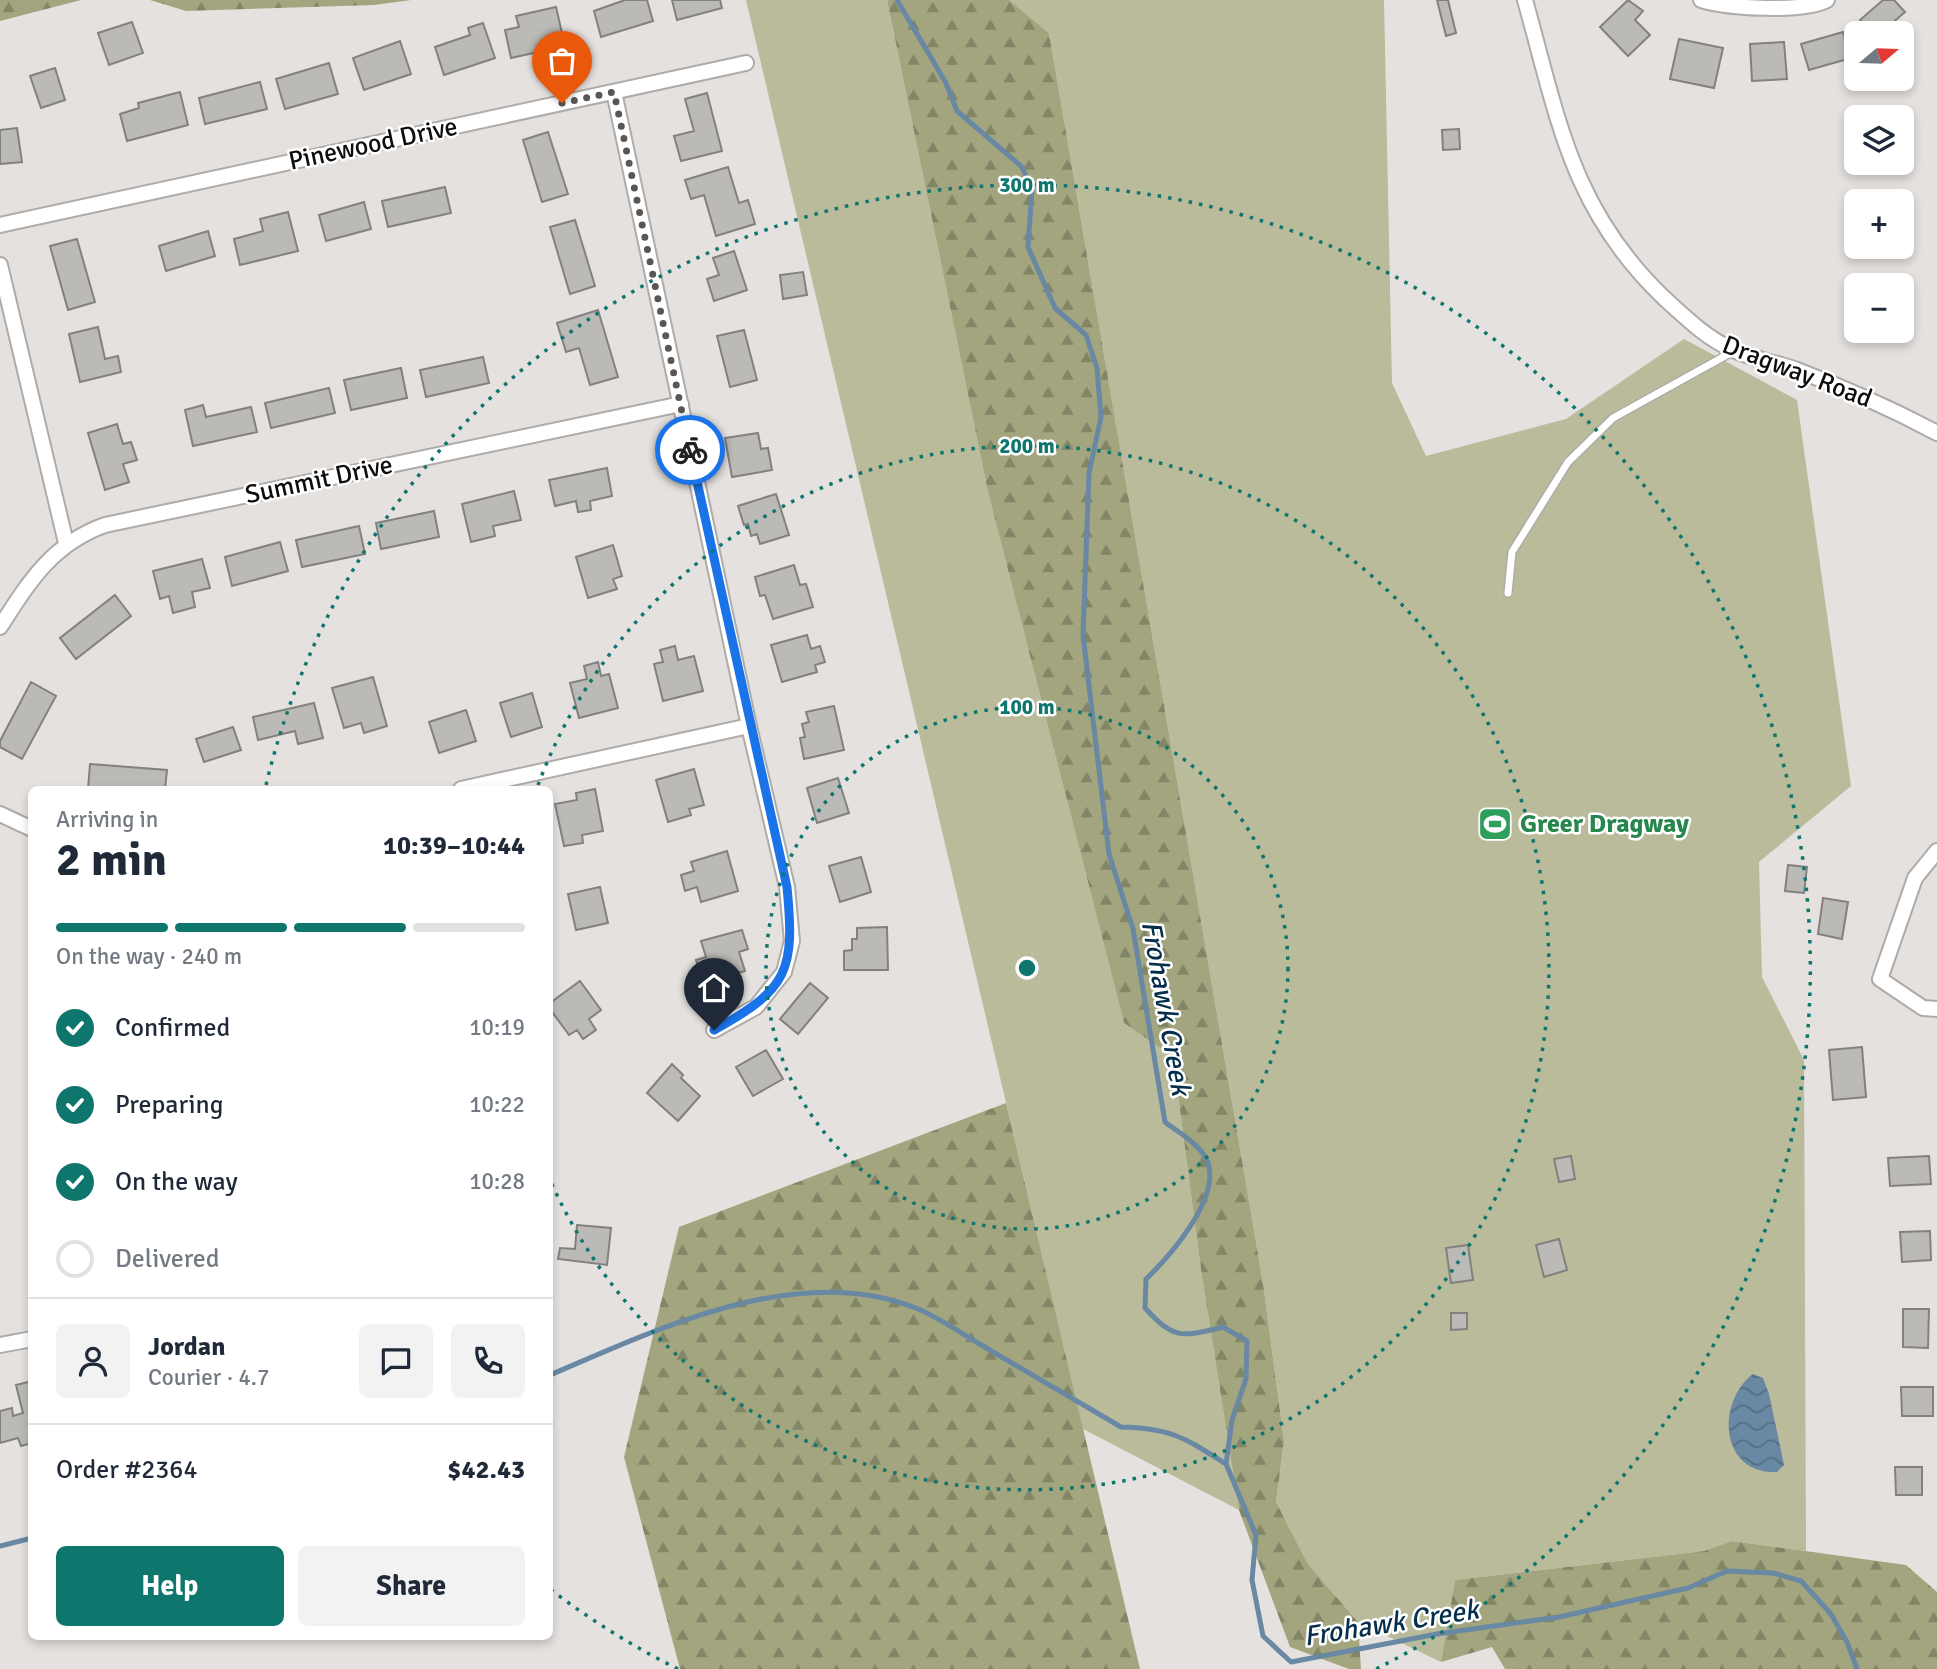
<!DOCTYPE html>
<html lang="en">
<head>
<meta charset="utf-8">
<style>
  :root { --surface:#fff; --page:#f2f2f3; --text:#1f2937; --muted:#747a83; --line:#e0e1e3; --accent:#0f766e }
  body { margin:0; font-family:Signika,sans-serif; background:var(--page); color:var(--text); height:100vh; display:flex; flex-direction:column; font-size:26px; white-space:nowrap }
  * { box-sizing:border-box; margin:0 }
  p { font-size:23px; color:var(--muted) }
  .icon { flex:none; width:38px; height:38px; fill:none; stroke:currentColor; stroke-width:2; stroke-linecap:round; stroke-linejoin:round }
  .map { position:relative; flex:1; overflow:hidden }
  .panel { position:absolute; left:28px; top:786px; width:525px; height:854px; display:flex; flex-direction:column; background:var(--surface); border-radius:10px; box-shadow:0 4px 10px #0003 }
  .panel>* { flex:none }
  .needle { width:46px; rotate:71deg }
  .controls { position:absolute; left:1844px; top:21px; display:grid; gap:14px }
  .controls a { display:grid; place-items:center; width:70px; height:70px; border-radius:10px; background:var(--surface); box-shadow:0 4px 10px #0003; font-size:35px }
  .pin { position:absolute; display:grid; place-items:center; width:60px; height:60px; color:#fff; margin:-72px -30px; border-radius:50% 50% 50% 0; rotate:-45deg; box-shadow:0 0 7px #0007 }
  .pin .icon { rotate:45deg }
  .courier { position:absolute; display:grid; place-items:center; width:70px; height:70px; margin:-35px; border:5px solid #1a73e8; border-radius:50%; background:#fff; color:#222; box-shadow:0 2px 9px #0007 }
  .overview em { font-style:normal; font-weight:800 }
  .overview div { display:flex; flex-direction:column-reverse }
  .overview { display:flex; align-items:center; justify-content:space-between; height:119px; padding:0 28px }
  h1 { font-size:46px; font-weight:800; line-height:52px }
  .bar { display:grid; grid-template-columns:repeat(4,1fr); gap:10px 7px; align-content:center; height:84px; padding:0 28px }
  .bar i { height:9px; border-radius:5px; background:var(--line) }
  .bar .active { background:var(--accent) }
  .bar p { grid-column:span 4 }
  .line { display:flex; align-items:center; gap:18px; padding:0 28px; border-top:2px solid var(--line) }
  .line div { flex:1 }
  .round { display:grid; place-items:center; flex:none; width:74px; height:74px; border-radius:10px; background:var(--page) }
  ol { padding:0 28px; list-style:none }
  li { display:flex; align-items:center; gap:21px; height:77px }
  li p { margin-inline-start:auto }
  li .icon { padding:7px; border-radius:50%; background:var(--accent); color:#fff; stroke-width:4 }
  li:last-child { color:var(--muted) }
  li i { width:38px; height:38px; border:4px solid var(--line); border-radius:50% }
  .primary-button { display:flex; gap:14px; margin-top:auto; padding:14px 28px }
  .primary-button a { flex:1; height:80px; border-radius:10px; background:var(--accent); color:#fff; font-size:28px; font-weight:800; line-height:80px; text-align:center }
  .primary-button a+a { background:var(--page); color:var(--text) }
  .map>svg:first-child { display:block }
</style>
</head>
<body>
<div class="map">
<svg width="1937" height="1669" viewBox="0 0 1937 1669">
  <defs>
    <pattern id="forest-firs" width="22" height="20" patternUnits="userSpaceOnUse" patternTransform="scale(1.75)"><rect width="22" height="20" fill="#a2a57e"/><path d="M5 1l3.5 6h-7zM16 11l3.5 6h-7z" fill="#828566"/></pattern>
    <pattern id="water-waves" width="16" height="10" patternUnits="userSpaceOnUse" patternTransform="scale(1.75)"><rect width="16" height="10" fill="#6888a3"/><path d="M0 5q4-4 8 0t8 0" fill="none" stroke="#546e83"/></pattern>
  </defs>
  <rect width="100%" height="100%" fill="#e5e1df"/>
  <path fill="#b9bb9a" d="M746 0H887L988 492 1124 1023 1173 1057 1201 1270 1239 1510 1083 1429Z
    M1009 0H1384L1392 383 1426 456 1566 419 1684 339 1797 400 1851 786 1759 862 1762 977 1804 1060 1806 1551 1732 1541 1704 1551 1455 1580 1441 1662 1358 1622 1308 1564 1276 1502 1284 1441 1263 1283 1049 33Z"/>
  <path fill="url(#forest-firs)" d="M0 0H81L0 21Z
    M150 0H411L374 5 186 11Z
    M887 0H1009L1049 33 1263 1283 1284 1441 1276 1502 1308 1564 1358 1622 1361 1669H1349L1290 1647 1239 1510 1201 1270 1173 1057 1124 1023 988 492Z
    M1006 1103 1140 1669H680L624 1457 679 1227Z
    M1732 1541 1906 1565 1937 1592V1669H1505L1492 1647 1441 1662 1455 1580 1704 1551Z"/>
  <path fill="url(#water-waves)" d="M1753 1374 1763 1378 1769 1394 1784 1465 1777 1472C1719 1474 1716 1402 1753 1374Z"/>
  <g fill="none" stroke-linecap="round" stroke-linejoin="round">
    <path stroke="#6888a3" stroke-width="5" d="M897 0 946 83 957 111 1022 167 1032 189 1028 247 1055 308 1086 335 1097 368 1101 417 1089 473 1083 635 1109 854 1133 929 1165 1122C1179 1133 1202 1145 1208 1163 1220 1199 1170 1256 1146 1279L1145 1308C1174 1340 1182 1337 1223 1327L1247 1341 1246 1379 1232 1420 1226 1464 1256 1535 1252 1580 1263 1636 1291 1662 1437 1634 1559 1617 1688 1588 1727 1571 1773 1573 1801 1581 1831 1614 1847 1642 1857 1669
      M550 1375C658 1329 799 1260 918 1309 940 1318 962 1334 983 1346 1029 1373 1075 1400 1121 1427 1171 1428 1185 1438 1226 1464
      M0 1546 32 1538"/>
  </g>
  <path fill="#bcbab6" stroke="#83817e" stroke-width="2" d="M625 0H647L653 21 601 37 594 11Z
    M672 0H720L722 8 677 20Z
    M1437 0H1448L1456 33 1446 36Z
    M1628 0 1643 11 1635 20 1650 35 1628 56 1600 27Z
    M1883 0H1894L1905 12 1881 33H1872L1860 20Z
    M556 7 565 46 511 58 505 30 519 27 516 16Z
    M132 22 143 53 109 65 98 33Z
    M483 23 495 58 444 75 435 47 470 35 468 28Z
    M1843 32 1851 58 1809 70 1801 44Z
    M1679 39 1723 48 1714 88 1670 79Z
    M400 41 411 74 364 90 353 58Z
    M1784 42 1787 79 1752 81 1750 44Z
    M329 63 338 94 285 109 276 79Z
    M55 68 65 100 41 108 30 76Z
    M260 82 267 109 205 124 199 98Z
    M180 92 188 125 127 141 120 114 139 108 138 103Z
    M707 93 722 151 681 161 674 136 694 131 685 99Z
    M17 128 22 162 0 164V130Z
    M1459 129 1460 149 1443 150 1442 130Z
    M548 132 568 194 542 202 523 140Z
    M728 167 739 203 748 200 755 224 716 236 704 195 691 199 685 180Z
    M445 187 451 213 388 227 382 201Z
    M364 202 371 229 326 241 319 215Z
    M288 212 298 251 240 265 234 239 263 231 260 219Z
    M575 220 595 286 570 294 550 227Z
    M208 231 215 256 166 271 159 246Z
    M77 239 95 302 68 310 50 246Z
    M734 251 747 290 714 301 707 279 719 275 713 258Z
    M803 272 807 295 783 299 780 275Z
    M598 310 618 377 590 385 579 348 566 352 557 323Z
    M98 327 105 359 118 356 121 372 80 382 69 334Z
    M744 330 757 380 730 387 717 336Z
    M483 357 489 383 426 397 420 370Z
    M401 368 407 398 351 410 344 380Z
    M329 388 335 413 271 428 265 403Z
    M203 405 206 417 251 407 257 432 193 446 185 410Z
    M117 424 123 444 131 442 137 460 123 464 129 482 105 490 88 433Z
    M758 433 761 449 768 448 772 470 732 477 725 438Z
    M607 468 612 496 590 501 591 510 578 512 576 501 555 506 549 480Z
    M514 491 521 520 493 526 495 536 471 542 462 504Z
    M776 494 789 535 760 544 757 534 751 536 748 524 744 525 738 506Z
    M434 511 439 537 381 549 376 523Z
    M359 526 365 554 302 567 296 540Z
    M280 542 288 571 232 586 225 557Z
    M613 545 622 576 613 579 617 589 588 598 576 557Z
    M202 559 210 588 192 592 195 607 173 613 169 596 160 599 153 571Z
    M794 565 800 585 806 584 813 607 773 619 765 595 760 596 755 577Z
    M115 595 131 616 76 659 60 638Z
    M807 635 811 649 820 646 825 662 815 665 817 672 782 682 771 645Z
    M675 646 678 660 694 656 703 691 663 701 654 664 663 662 660 650Z
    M598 662 601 676 609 674 618 708 579 718 570 683 587 679 584 666Z
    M373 677 387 726 364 733 361 723 344 728 332 688Z
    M31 682 56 696 22 759 0 747V741Z
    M532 693 542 727 511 737 500 703Z
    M314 703 323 738 298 744 295 731 258 740 253 717Z
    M834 706 844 750 804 759 800 738 805 737 802 724 809 722 806 712Z
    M466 710 476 741 439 753 429 722Z
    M233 727 241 750 204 762 196 739Z
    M90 764 167 770 165 789H88Z
    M694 769 704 805 689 809 691 815 668 822 656 780Z
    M838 778 849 813 817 823 807 788Z
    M595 789 603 831 582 835 583 843 564 846 555 804 577 800 576 793Z
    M727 851 738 891 701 902 697 887 685 891 681 875 694 871 691 862Z
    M861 857 871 892 840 902 829 866Z
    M1788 865 1807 867 1804 893 1785 891Z
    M600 887 608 923 576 930 568 894Z
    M1823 898 1848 902 1842 939 1818 934Z
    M887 927 888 970H844V951L852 950V939H857V928Z
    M742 930 748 949 739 952 745 971 703 983 696 960 706 957 701 941Z
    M580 981 601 1010 589 1019 596 1030 583 1039 577 1030 569 1035 550 1009V1003Z
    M810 983 828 998 798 1034 780 1019Z
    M1862 1047 1866 1097 1833 1100 1829 1050Z
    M766 1050 783 1079 753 1096 736 1067Z
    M672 1064 683 1075 681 1078 700 1096 678 1121 647 1093Z
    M1571 1156 1575 1179 1559 1182 1554 1159Z
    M1929 1156 1931 1184 1890 1186 1888 1158Z
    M577 1225 611 1228 607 1265 558 1259 560 1248 575 1249Z
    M1930 1231 1931 1260 1902 1262 1900 1232Z
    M1559 1239 1567 1270 1544 1277 1536 1245Z
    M1468 1245 1473 1280 1451 1283 1446 1248Z
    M1903 1309H1929L1928 1348 1903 1347Z
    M1451 1313H1467V1329L1451 1330Z
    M32 1381V1443L21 1446 18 1438 0 1443V1411L12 1408 13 1416 23 1413 16 1385Z
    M1901 1387H1933V1416H1902Z
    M1895 1467H1922V1495H1896Z"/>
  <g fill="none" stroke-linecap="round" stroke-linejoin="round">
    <g stroke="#afaba9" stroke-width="10">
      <path id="lane" d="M1508 593 1512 552 1568 462 1613 418 1734 351"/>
    </g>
    <g stroke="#afaba9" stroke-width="18">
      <path id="street" d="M1525 0C1558 118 1571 209 1664 298 1685 317 1705 337 1731 349 1752 359 1775 362 1797 370 1845 388 1892 409 1937 433
        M1701 0C1728 8 1802 13 1827 0
        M614 92 749 726 787 887 792 941 784 972 756 1007 714 1030
        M0 225 746 63
        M0 265 66 543
        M0 627C29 582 52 544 105 525L681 404
        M461 789 749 726
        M0 814 32 829
        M1937 851 1915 878 1880 979 1923 1008 1937 1009
        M0 1345 32 1339"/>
    </g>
    <use href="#lane" stroke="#fff" stroke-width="7"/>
    <use href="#street" stroke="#fff" stroke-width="14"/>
  </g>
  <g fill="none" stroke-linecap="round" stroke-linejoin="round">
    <path stroke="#595756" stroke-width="7" stroke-dasharray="0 12.6" d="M562 103 614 92 690 450"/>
    <path stroke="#1a73e8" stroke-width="9" d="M690 450 787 887C795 970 789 989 714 1030"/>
  </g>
  <g fill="none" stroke="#0f766e" stroke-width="3.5" stroke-dasharray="3.5 7">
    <circle cx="1027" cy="968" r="261"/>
    <path d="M538 785A522 522 0 1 1 550 1180"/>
    <path d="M678 1669A783 783 0 0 1 550 1589M266 785A783 783 0 1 1 1376 1669"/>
  </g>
  <defs>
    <g id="stadium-square" transform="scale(1.75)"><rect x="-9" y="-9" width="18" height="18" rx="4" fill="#2e9e5b" stroke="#fff"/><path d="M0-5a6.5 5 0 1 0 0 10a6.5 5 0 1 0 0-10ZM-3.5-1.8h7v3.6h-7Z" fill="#fff"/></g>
  </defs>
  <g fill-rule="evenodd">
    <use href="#stadium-square" x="1495" y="824"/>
  </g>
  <g text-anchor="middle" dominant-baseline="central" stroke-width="5" stroke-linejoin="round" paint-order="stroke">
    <g font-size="26" fill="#0e0d0c" stroke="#fff">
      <text transform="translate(373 144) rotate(-12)">Pinewood Drive</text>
      <text transform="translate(1797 372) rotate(21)">Dragway Road</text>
      <text transform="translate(319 480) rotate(-12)">Summit Drive</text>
    </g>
    <g font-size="26" font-weight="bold" fill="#27864d" stroke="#fff" text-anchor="start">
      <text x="1520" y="824">Greer Dragway</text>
    </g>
    <g font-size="28" font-style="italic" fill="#042e4b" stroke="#fff">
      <text transform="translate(1166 1008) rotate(80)">Frohawk Creek</text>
      <text transform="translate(1391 1623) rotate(-9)">Frohawk Creek</text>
    </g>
  </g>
  <circle cx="1027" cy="968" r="10" fill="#0f766e" stroke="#fff" stroke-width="3.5"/>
  <g font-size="21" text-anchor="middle" font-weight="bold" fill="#0f766e" stroke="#fff" stroke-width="5" stroke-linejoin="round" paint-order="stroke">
    <text x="1027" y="192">300 m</text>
    <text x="1027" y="453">200 m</text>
    <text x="1027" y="714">100 m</text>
  </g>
</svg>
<div class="controls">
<a><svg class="needle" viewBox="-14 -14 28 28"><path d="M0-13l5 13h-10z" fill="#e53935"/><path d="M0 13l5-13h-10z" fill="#747a83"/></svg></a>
<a><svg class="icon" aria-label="layers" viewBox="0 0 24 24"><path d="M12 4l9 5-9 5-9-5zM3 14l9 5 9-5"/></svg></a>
<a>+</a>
<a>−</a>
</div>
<div class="pin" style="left:562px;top:103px;background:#ea580c"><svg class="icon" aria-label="bag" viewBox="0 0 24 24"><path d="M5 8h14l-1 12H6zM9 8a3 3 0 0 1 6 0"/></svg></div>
<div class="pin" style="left:714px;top:1030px;background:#1f2937"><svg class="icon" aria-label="home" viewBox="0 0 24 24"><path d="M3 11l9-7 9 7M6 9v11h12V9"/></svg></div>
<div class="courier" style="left:690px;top:450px"><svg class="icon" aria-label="bike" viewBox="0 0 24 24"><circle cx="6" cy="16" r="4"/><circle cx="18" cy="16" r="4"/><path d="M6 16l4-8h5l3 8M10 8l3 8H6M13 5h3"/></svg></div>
<section class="panel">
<div class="overview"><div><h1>2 min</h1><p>Arriving in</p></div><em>10:39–10:44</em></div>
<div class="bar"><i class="active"></i><i class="active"></i><i class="active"></i><i></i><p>On the way · 240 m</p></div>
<ol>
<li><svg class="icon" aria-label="check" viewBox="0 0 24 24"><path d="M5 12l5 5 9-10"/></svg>Confirmed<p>10:19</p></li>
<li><svg class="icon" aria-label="check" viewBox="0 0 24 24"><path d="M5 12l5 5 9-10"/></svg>Preparing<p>10:22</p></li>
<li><svg class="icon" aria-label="check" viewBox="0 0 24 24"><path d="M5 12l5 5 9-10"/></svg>On the way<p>10:28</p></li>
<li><i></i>Delivered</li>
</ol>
<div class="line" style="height:126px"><a class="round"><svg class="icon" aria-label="person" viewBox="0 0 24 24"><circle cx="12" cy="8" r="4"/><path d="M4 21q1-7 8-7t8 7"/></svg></a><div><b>Jordan</b><p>Courier · 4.7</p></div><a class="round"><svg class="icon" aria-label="chat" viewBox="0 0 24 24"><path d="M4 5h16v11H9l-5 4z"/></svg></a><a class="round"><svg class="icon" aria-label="phone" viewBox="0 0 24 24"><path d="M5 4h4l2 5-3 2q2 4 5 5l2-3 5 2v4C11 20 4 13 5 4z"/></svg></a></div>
<div class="line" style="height:91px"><div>Order #2364</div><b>$42.43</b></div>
<div class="primary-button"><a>Help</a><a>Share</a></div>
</section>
</div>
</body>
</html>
